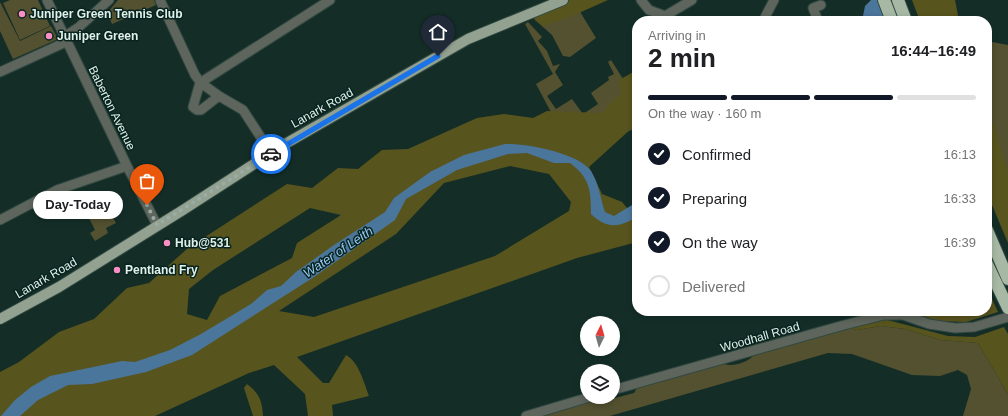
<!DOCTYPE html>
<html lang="en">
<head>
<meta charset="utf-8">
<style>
  :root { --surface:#fff; --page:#f6f6f6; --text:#202124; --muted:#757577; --line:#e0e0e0; --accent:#111827 }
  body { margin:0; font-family:Helvetica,sans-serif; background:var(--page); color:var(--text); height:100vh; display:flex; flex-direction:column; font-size:15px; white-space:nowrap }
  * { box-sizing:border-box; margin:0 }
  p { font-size:13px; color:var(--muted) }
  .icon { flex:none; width:22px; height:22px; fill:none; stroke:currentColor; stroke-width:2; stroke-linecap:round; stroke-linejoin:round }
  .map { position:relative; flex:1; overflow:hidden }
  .panel { position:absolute; left:632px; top:16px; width:360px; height:300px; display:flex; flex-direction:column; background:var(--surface); border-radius:16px; box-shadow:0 2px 6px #0003 }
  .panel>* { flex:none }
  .needle { width:26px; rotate:5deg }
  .buttons { position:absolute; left:580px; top:316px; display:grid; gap:8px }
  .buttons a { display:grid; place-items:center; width:40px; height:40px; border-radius:50%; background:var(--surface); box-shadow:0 2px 6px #0003; font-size:20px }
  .pin { position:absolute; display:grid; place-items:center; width:34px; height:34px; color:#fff; margin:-41px -17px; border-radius:50% 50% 50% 0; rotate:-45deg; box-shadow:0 0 4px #0007 }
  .pin .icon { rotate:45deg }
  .courier { position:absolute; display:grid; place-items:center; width:40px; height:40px; margin:-20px; border:3px solid #1a73e8; border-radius:50%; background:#fff; color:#222; box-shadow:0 1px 5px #0007 }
  .bubble { position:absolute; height:28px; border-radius:14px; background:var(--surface); box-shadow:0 2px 6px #0003; font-size:13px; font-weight:600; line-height:28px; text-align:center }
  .summary em { font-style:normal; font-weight:600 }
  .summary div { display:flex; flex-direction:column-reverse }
  .summary { display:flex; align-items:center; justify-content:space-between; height:68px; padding:0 16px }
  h1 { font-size:26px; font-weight:600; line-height:30px }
  .bar { display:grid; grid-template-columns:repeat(4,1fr); gap:6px 4px; align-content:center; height:48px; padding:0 16px }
  .bar i { height:5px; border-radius:3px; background:var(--line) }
  .bar .selected { background:var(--accent) }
  .bar p { grid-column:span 4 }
  ol { padding:0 16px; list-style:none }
  li { display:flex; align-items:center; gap:12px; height:44px }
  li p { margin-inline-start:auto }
  li .icon { padding:4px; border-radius:50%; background:var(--accent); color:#fff; stroke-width:4 }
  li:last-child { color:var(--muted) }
  li i { width:22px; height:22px; border:2px solid var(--line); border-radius:50% }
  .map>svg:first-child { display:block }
</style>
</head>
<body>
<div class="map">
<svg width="1008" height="416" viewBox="0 0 1008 416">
  <rect width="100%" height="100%" fill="#142e27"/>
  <path fill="#535130" d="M10 0H38L50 26 20 40 3 3Z
    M118 0H154L156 5 112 24 107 13Z
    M0 2 20 41 51 26 58 39 13 59 0 31Z
    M576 5 596 38 570 57 563 56 552 35 535 20Z
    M528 22 542 37 538 41 547 51 553 66 560 64 555 72 563 85 547 96 556 109 572 99 583 114 598 104 591 93 609 80 608 77 614 74 608 62 611 60 630 90 637 85V128L624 133 553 116 536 84 553 74 525 24Z
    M987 41 1008 45V173L987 108Z
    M101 211 103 214 109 211 116 223 106 228 108 233 95 241 90 233 95 230 89 218Z
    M881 326 905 329 940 340 978 343 1008 394V416H963L971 389 967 375 958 370 940 376 912 375 852 354 828 353 610 416H543L594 400 600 402 634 393 637 388 724 364C733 367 746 363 753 356L847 328 857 330Z"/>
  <path fill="#58541e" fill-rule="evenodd" d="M557 0H608L572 16 543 26 535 20 532 14Z
    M912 0H955L959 21H920Z
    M637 70V126L633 127 589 167 602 194 622 202 637 220V242L577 258 297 357 323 383H329L346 355C359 362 364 383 369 396L332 405 333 416H308L305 394 274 365 249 373 155 416H0V372L19 362 59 332 94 319 127 288 149 283 188 248 287 184 312 188 338 168 358 169 382 150 408 149 477 118 504 114 533 118 547 111 601 113 621 93 619 80ZM510 166 549 174 571 202 569 211 495 256 314 317 279 311 396 234 444 183ZM310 208 341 215 297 243 292 258 220 296 207 320 187 314 189 289 213 270Z
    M987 105 1008 171V243L987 193Z
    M987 288 998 312 966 322 937 321 906 311H987Z
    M884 319 948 336 975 337 1004 327 1008 334V394L978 343 940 340 905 329 881 326 857 330 847 328Z
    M247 384C260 394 262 401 263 416H253L244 388Z"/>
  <path fill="#4b769b" d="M871 0H902L882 21H862L865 6Z
    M505 144C525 143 579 153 591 171 599 184 600 197 605 212L614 216 637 202V217C618 228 607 229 591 214 591 190 590 178 570 163H554L527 153 508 154 457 170 406 199 395 220 314 277 192 355 146 372 92 384 68 385 38 400 20 416H1L15 400 31 387 50 376 122 361 135 362 170 350 201 334 251 304 267 290 281 286 296 272 334 245 385 212 394 198 430 172 464 155Z"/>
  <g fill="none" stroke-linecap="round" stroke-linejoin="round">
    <g stroke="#314942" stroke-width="11">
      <path id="street" d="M47 0 127 166 157 225
        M160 0 195 75 201 83 219 96 243 110 271 153
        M641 0 649 10 665 16 692 0
        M763 21 774 0
        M818 21 813 8 821 5
        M64 37 79 27 109 0
        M0 72 66 42
        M219 96 201 110H197L193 107 199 86 206 79 330 0
        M0 220 57 190 127 166
        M613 390 844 325 884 315H903L929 324 955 328 974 327 1008 317
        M526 416 590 397"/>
    </g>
    <g stroke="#314942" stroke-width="12">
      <path id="primary" d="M0 319 59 287 183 210 285 144 468 39 563 0"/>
    </g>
    <g stroke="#314942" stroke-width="14">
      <path id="highway" d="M884 0 892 21
        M898 0 906 21
        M987 230 1008 279
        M987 264 1008 308"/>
    </g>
    <use href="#street" stroke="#5e655c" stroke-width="9"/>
    <use href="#primary" stroke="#93a190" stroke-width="10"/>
    <use href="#highway" stroke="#a7b9a4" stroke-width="12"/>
  </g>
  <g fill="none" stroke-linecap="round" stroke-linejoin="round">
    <path stroke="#99aca6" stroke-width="4" stroke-dasharray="0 7.2" d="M147 205 157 225 271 154"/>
    <path stroke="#1a73e8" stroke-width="5" d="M271 154 438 56"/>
  </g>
  <g fill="#fb8fc5" stroke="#09241e" stroke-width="1.5">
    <circle cx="22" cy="14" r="4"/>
    <circle cx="49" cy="36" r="4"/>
    <circle cx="167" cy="243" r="4"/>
    <circle cx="117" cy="270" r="4"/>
  </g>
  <g text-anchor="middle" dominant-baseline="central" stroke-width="3" stroke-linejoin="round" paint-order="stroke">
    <g font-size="12" font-weight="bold" fill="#e0f0eb" stroke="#09241e" text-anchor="start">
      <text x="30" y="14">Juniper Green Tennis Club</text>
      <text x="57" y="36">Juniper Green</text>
      <text x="175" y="243">Hub@531</text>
      <text x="125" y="270">Pentland Fry</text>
    </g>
    <g font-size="12" fill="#e0f0eb" stroke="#09241e">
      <text transform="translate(112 108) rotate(64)">Baberton Avenue</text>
      <text transform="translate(322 108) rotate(-29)">Lanark Road</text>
      <text transform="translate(46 278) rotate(-30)">Lanark Road</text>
      <text transform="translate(760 337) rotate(-16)">Woodhall Road</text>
    </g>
    <g font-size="13" font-style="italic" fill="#96caf7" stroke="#09241e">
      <text transform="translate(338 252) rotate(-34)">Water of Leith</text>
    </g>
  </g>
</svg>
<div class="buttons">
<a><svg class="needle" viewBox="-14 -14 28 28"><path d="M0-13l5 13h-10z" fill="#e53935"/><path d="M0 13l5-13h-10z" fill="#757577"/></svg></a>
<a><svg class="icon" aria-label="layers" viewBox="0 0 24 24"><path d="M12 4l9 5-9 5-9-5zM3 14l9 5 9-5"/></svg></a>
</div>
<div class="pin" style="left:147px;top:205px;background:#ea580c"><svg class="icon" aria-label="bag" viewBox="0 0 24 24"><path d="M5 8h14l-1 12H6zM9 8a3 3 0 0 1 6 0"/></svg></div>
<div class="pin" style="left:438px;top:56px;background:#1f2937"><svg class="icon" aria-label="home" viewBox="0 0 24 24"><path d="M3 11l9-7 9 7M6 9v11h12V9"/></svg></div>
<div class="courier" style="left:271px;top:154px"><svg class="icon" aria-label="car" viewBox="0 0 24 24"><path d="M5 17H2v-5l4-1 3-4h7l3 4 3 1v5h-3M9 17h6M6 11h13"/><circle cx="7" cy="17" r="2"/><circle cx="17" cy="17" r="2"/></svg></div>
<div class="bubble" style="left:33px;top:191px;width:90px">Day-Today</div>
<section class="panel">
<div class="summary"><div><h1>2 min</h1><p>Arriving in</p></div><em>16:44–16:49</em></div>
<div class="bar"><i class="selected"></i><i class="selected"></i><i class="selected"></i><i></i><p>On the way · 160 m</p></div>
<ol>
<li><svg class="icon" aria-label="check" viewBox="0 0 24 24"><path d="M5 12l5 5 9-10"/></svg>Confirmed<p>16:13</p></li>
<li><svg class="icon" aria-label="check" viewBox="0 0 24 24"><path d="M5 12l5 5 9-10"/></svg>Preparing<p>16:33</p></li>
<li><svg class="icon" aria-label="check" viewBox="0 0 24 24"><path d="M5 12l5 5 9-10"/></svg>On the way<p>16:39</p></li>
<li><i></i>Delivered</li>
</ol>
</section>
</div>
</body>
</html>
